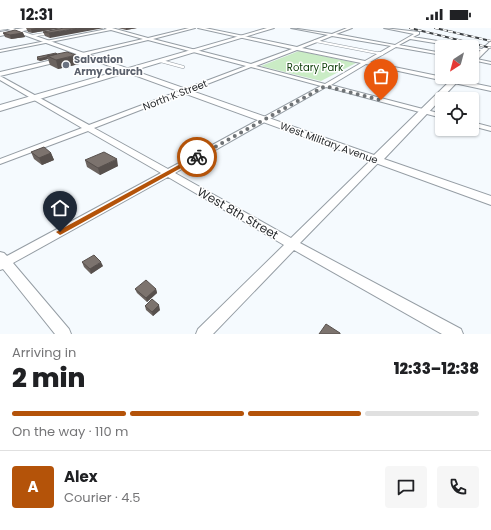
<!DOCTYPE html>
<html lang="en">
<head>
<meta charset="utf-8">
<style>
  :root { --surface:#fff; --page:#f6f6f6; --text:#202124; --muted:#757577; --line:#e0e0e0; --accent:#b45309 }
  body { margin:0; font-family:Poppins,sans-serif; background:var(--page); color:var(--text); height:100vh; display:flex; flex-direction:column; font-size:15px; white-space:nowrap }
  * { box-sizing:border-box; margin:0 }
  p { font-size:13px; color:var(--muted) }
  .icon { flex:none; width:22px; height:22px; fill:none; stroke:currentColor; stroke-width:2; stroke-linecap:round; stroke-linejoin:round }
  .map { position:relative; height:306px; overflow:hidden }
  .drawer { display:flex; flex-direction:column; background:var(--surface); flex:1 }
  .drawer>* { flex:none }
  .needle { width:26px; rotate:216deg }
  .tools { position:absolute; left:435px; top:12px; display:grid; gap:8px }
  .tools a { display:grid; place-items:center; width:44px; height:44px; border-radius:4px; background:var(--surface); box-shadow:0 1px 3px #0004; font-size:20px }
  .pin { position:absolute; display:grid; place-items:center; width:34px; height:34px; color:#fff; margin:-41px -17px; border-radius:50% 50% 50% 0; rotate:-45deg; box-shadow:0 0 4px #0007 }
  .pin .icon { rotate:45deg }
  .courier { position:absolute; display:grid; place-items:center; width:40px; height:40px; margin:-20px; border:3px solid #b45309; border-radius:50%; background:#fff; color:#222; box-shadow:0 1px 5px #0007 }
  .summary em { font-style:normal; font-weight:800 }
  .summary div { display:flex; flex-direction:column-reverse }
  .summary { display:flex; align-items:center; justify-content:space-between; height:68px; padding:0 12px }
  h1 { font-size:26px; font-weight:800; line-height:30px }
  .bar { display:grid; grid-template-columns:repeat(4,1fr); gap:6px 4px; align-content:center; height:48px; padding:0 12px }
  .bar i { height:5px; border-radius:3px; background:var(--line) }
  .bar .active { background:var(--accent) }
  .bar p { grid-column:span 4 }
  .line { display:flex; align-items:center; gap:10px; padding:0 12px; border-top:1px solid var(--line) }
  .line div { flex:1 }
  .round { display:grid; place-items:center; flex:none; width:42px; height:42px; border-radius:4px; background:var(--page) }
  .status { display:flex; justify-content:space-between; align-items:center; height:28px; padding:0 20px; background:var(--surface); direction:ltr }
  .status svg { height:11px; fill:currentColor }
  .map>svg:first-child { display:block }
</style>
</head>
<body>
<div class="status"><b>12:31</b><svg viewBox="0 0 49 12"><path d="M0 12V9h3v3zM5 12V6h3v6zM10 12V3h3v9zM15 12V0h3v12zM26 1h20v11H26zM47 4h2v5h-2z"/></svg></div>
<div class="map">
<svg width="491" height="306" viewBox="0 0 491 306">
  <rect width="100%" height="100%" fill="#f5fafe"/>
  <path fill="#caecc5" d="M299 23 356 35 321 53 261 38Z"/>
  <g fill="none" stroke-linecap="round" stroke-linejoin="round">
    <g stroke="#959da4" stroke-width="3">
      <path id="service-far1" d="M0 1 7 0
        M31 8 50 5
        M315 13 382 26"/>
    </g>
    <g stroke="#959da4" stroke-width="3.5">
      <path id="service" d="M379 25 382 26
        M161 33 183 39"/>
    </g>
    <g stroke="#959da4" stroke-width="2">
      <path id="minor" d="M105 0H112L148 10 189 0H195L153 11 251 36 292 21 198 0H205L297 19 328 7 291 0 332 6 347 0H352L336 6 395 17 414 6 384 0 419 4V6L413 9 468 18 459 19 410 11 399 17 442 25V27L396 19 370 34 491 59V63L366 36 331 57 442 86V90L326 59 175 145 291 210 373 130H379L380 132 379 134 300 215 461 301 463 306H442L294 222 213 306H196L198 301 284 217 168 149 13 235 69 301 71 306H55L3 241 0 242V224L4 225 7 228 161 145 88 103 0 136V131L82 100 0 52V48L89 97 246 38 148 12 0 48V44L143 11 111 2 0 24V22L107 1ZM332 8 391 18 365 33 302 20ZM297 22 361 35 325 56 256 38ZM251 39 321 58 168 141 94 100Z
        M471 19H472L487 22 485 23 472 21Z
        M472 30 491 34V36L472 32Z
        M472 94 491 99V103L472 98Z"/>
    </g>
    <g stroke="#959da4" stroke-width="2">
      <path id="tertiary" d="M267 0H274L0 83V77Z"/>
    </g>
    <g stroke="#959da4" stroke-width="2">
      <path id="secondary" d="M5 0H13L374 127 454 49H462L384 131 491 168V177Z
        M491 13V18L474 35 472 36V30Z"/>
    </g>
    <g stroke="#959da4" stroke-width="2">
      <path id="primary" d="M24 0H37L0 8V4Z"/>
    </g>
    <use href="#service-far1" stroke="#fff" stroke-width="2"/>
    <use href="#service" stroke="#fff" stroke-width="2.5"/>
    <use href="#minor" fill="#fff" fill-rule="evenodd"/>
    <use href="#tertiary" fill="#fff" fill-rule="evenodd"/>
    <use href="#secondary" fill="#fff" fill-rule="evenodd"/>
    <use href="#primary" fill="#fff" fill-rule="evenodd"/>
    <g stroke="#3d4043" stroke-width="2">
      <path id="rail" d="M410 0 491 20
        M435 0 453 4
        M448 3 491 13"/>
    </g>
    <use href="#rail" stroke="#fff" stroke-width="1.5" stroke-dasharray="4" stroke-linecap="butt"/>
  </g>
  <path fill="#6b635f" d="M26 0H61L32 5 28 4Z
    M64 0 50 10 45 8 43 4Z
    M118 0H137L126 2Z
    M3 5H23L25 9 11 11 5 9Z
    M57 26 79 36 58 41 50 37 48 31 40 33 37 32V29Z
    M31 124 51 125 54 132 42 137 34 131Z
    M85 132 118 138 100 147 87 139Z
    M82 234 103 238 91 246 84 239Z
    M135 261H156L157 265 147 274 137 265Z
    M145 278 160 282 153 288 146 282Z"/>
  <path fill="#57504d" d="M36 0H61L32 5 31 1Z
    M79 0H104L50 10 49 5Z
    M126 0H137L126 2Z
    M23 5 25 9 11 11 10 7Z
    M76 27 79 36 58 41 56 32Z
    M47 29 48 31 40 33 39 31Z
    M51 125 54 132 42 137 39 130Z
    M117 131 118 138 100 147 98 140Z
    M101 234 103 238 91 246 90 241Z
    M156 261 157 265 147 274 146 270Z
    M159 277 160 282 153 288 152 284Z"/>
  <path fill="#7c736e" stroke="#57504d" d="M64 0H79L49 5 43 4Z
    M15 2 23 5 10 7 3 5Z
    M67 24 76 27 56 32 47 28Z
    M56 25 57 26 39 31 37 29Z
    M44 119 51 125 39 130 31 124Z
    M104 124 117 131 98 140 85 132Z
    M94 227 101 234 90 241 82 234Z
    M146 252 156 261 146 270 135 261Z
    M152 271 159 277 152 284 145 278Z
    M326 296 340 305V306H319Z"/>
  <path fill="#b45309" d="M197 127 199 128V130L62 206 60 207 56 204Z"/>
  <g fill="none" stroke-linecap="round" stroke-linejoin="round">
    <path stroke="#6f7376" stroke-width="4" stroke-dasharray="0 7.2" d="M197 129 325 58 381 72"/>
  </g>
  <circle fill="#6b7280" stroke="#fff" stroke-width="1.5" cx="66" cy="37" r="4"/>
  <g text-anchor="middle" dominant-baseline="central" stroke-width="3" stroke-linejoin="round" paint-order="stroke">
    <g font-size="10" font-weight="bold" fill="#5b616d" stroke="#fff" text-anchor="start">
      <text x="74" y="31">Salvation<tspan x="74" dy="12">Army Church</tspan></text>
    </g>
    <g font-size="10" fill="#12410d" stroke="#fff">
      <text x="315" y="39">Rotary Park</text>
    </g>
    <g font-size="10" fill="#272a2d" stroke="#fff">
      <text transform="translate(175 67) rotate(-21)">North K Street</text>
      <text transform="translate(329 115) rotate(20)">West Military Avenue</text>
    </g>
    <g font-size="12" fill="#272a2d" stroke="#fff">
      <text transform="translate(238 185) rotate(30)">West 8th Street</text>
    </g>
  </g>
</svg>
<div class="tools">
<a><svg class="needle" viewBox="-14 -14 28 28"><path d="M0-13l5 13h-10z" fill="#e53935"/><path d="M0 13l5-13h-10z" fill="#757577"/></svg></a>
<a><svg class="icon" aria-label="locate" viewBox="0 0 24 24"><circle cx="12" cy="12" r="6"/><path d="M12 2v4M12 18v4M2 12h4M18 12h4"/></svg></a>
</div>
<div class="pin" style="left:381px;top:72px;background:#ea580c"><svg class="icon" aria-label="bag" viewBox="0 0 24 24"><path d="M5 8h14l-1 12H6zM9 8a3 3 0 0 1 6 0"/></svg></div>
<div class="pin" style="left:60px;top:204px;background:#1f2937"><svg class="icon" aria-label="home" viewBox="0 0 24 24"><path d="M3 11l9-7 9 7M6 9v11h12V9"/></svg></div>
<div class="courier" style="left:197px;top:129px"><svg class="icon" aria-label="bike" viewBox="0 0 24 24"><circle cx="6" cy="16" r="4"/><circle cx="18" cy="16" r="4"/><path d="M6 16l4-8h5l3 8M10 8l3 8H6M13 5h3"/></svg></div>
</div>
<section class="drawer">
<div class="summary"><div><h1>2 min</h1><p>Arriving in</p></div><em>12:33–12:38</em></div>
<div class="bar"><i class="active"></i><i class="active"></i><i class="active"></i><i></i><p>On the way · 110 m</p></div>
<div class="line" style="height:72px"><b class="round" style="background:var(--accent);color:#fff">A</b><div><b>Alex</b><p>Courier · 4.5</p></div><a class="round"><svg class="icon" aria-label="chat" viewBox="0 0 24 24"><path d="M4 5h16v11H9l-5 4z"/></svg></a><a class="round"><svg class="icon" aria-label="phone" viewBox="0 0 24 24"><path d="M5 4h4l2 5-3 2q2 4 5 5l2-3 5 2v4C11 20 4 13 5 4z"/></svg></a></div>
</section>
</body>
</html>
